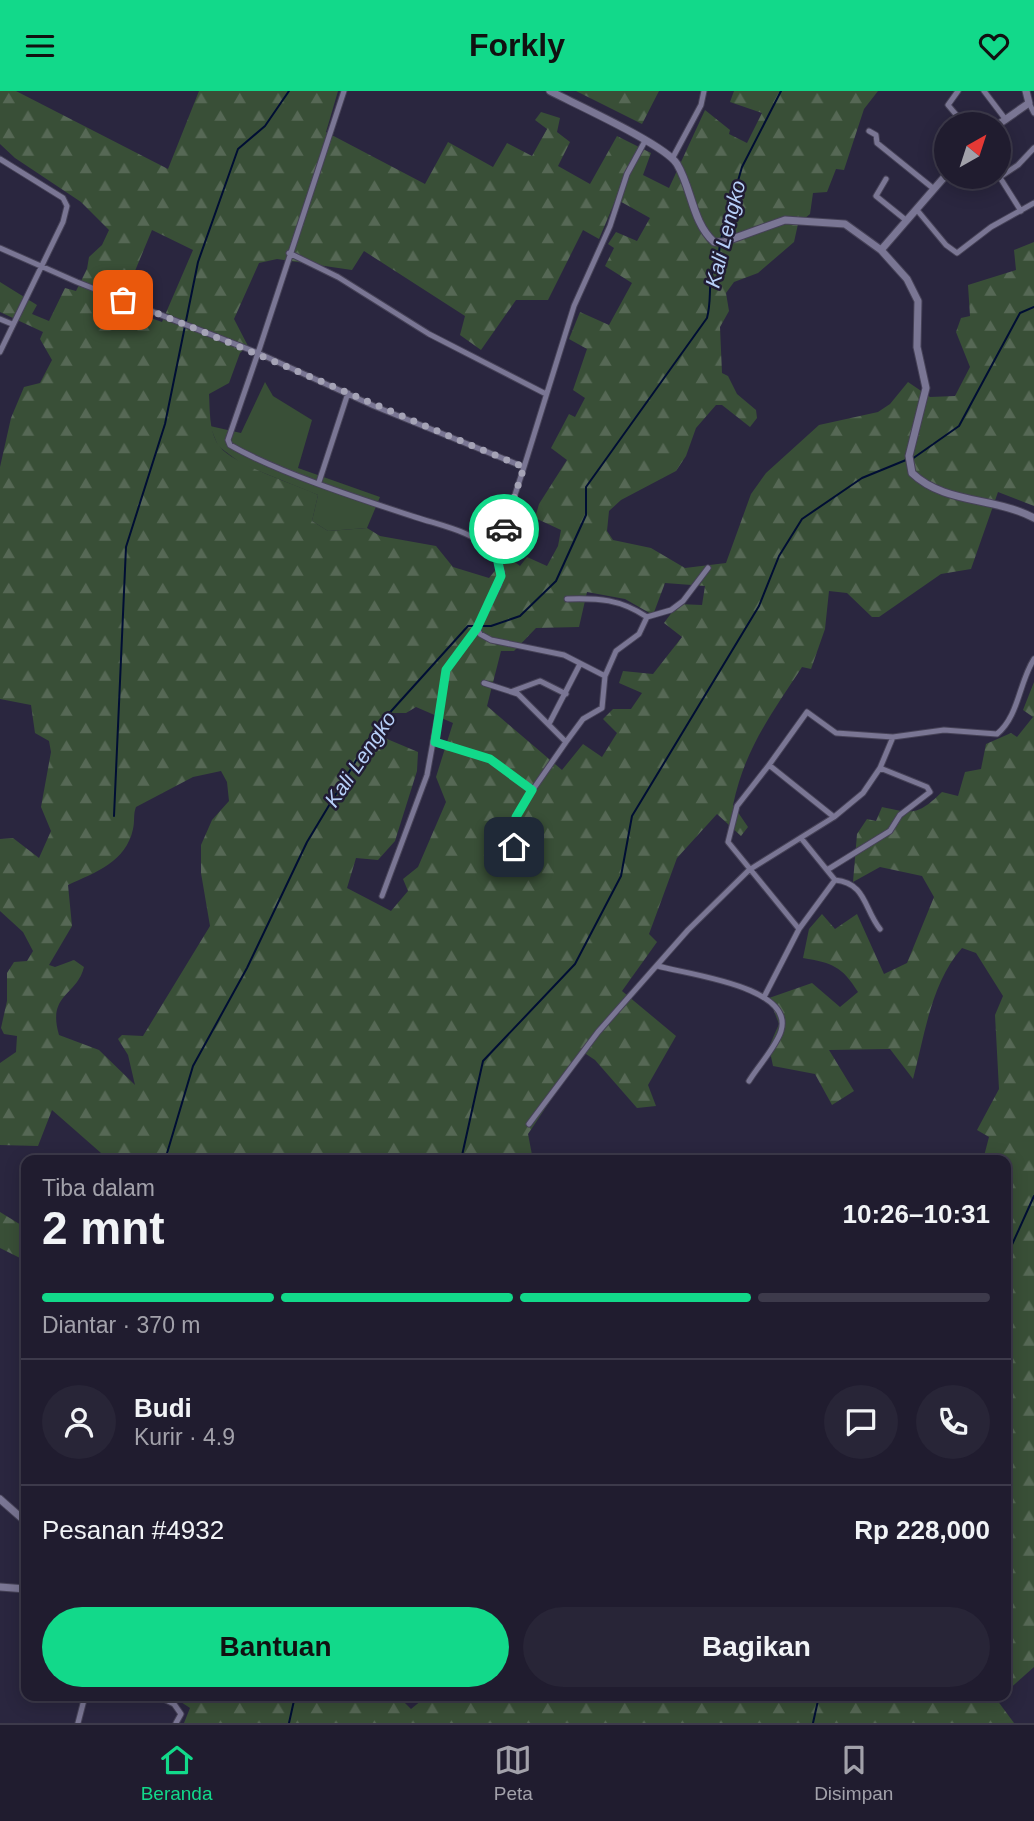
<!DOCTYPE html>
<html lang="id">
<head>
<meta charset="utf-8">
<style>
  :root { --surface:#201c2f; --page:#282537; --text:#f1f3f6; --muted:#a2a1aa; --line:#3d3a4b; --accent:#12d98a }
  body { margin:0; font-family:Arial,sans-serif; background:var(--page); color:var(--text); height:100vh; display:flex; flex-direction:column; font-size:26px; white-space:nowrap }
  * { box-sizing:border-box; margin:0 }
  p { font-size:23px; color:var(--muted) }
  .icon { flex:none; width:38px; height:38px; fill:none; stroke:currentColor; stroke-width:2; stroke-linecap:round; stroke-linejoin:round }
  .map { position:relative; flex:1; overflow:hidden }
  .side { position:absolute; left:21px; top:1064px; width:990px; height:546px; display:flex; flex-direction:column; background:var(--surface); border-radius:14px; box-shadow:0 4px 18px #0003,0 0 0 2px var(--line) }
  .side>* { flex:none }
  .needle { width:46px; rotate:39deg }
  .tools { position:absolute; left:934px; top:21px; display:grid; gap:14px }
  .tools a { display:grid; place-items:center; width:77px; height:77px; border-radius:50%; background:var(--surface); box-shadow:0 4px 18px #0003,0 0 0 2px var(--line); font-size:35px }
  .pin { position:absolute; display:grid; place-items:center; width:60px; height:60px; color:#fff; margin:-30px; border-radius:14px; box-shadow:0 4px 10px #0006 }
  .courier { position:absolute; display:grid; place-items:center; width:70px; height:70px; margin:-35px; border:5px solid #12d98a; border-radius:50%; background:#fff; color:#222; box-shadow:0 2px 9px #0007 }
  .headline em { font-style:normal; font-weight:600 }
  .headline div { display:flex; flex-direction:column-reverse }
  .headline { display:flex; align-items:center; justify-content:space-between; height:119px; padding:0 21px }
  h1 { font-size:46px; font-weight:600; line-height:52px }
  .bar { display:grid; grid-template-columns:repeat(4,1fr); gap:10px 7px; align-content:center; height:84px; padding:0 21px }
  .bar i { height:9px; border-radius:5px; background:var(--line) }
  .bar .current { background:var(--accent) }
  .bar p { grid-column:span 4 }
  .line { display:flex; align-items:center; gap:18px; padding:0 21px; border-top:2px solid var(--line) }
  .line div { flex:1 }
  .round { display:grid; place-items:center; flex:none; width:74px; height:74px; border-radius:37px; background:var(--page) }
  .action { display:flex; gap:14px; margin-top:auto; padding:14px 21px }
  .action a { flex:1; height:80px; border-radius:42px; background:var(--accent); color:#111; font-size:28px; font-weight:600; line-height:80px; text-align:center }
  .action a+a { background:var(--page); color:var(--text) }
  header { display:flex; justify-content:space-between; align-items:center; height:91px; padding:0 21px; background:var(--accent); color:#111; font-size:32px; font-weight:600 }
  .dock { display:flex; justify-content:space-around; align-items:center; height:98px; border-top:2px solid var(--line); background:var(--surface); font-size:19px; color:var(--muted) }
  .dock a { display:grid; justify-items:center; gap:4px }
  .dock .current { color:var(--accent) }
  .map>svg:first-child { display:block }
</style>
</head>
<body>
<header><svg class="icon" aria-label="menu" viewBox="0 0 24 24"><path d="M4 6h16M4 12h16M4 18h16"/></svg>Forkly<svg class="icon" aria-label="heart" viewBox="0 0 24 24"><path d="M12 20l-8-8c-3-5 5-10 8-4 3-6 11-1 8 4z"/></svg></header>
<div class="map">
<svg width="1034" height="1632" viewBox="0 0 1034 1632">
  <defs>
    <pattern id="forest-firs" width="22" height="20" patternUnits="userSpaceOnUse" patternTransform="scale(1.75)"><rect width="22" height="20" fill="#394f37"/><path d="M5 1l3.5 6h-7zM16 11l3.5 6h-7z" fill="#566855"/></pattern>
  </defs>
  <rect width="100%" height="100%" fill="#2a263f"/>
  <path fill="#394f37" d="M265 291 273 305 312 329 298 377 380 406 367 437 328 440 312 430 318 404 242 373 218 355 210 335 241 342Z"/>
  <path fill="url(#forest-firs)" fill-rule="evenodd" d="M0 0H16L168 78 199 0H338L326 41 425 93 448 51 493 76 507 52 532 65 547 38 535 29 541 21 560 27 557 41 570 51 558 75 590 93 617 45 651 62 643 84 669 97 705 19 730 39 729 43 747 52 762 22 730 11 734 0H878L864 18 844 79 836 78 827 101 813 102 810 123 798 133 794 151 758 182 734 191 726 202 729 220 720 236 722 282 728 285 737 303 756 319 757 327 750 336 722 314H716L696 337 686 365 676 380 621 409 609 420 607 440 613 449 651 457 685 477 726 472 751 403 766 382 819 334 878 321 890 313 908 291 930 306 955 305 970 276 956 241 961 227 970 225 968 194 1016 179 1014 159 1034 151V415L998 401 971 478 941 483 879 526H872L847 502 829 500 825 538 811 578 802 576C771 624 745 657 733 714L748 736 741 745 717 723 677 767 649 843 657 851 622 900 676 945 648 994 656 1015 637 1017 595 969 583 961 528 1043 533 1069H109L52 1019 38 1055 0 1054V972L16 961 17 945 4 943 1 937 7 910V882L14 871 27 870 33 860 23 841 0 820V748L13 747 39 767 51 740 41 716 51 661 49 650 35 642 31 614 0 608V376L11 327 24 296 40 292 52 269 40 248 43 241 0 221V191L37 214 32 223 49 230 65 197 76 200 87 178 89 166 102 154 109 139 81 111 15 67 0 53ZM616 108 650 127 637 150 616 141 608 153 614 157 605 175 632 192 609 234 580 221 569 248 587 258 573 299 585 307 575 326 569 323 551 357 567 369 539 413 535 427 561 439 558 455 547 475 527 466 520 475 507 465 489 487 453 476 436 455 380 445 367 437 328 440 312 430 318 404C295 393 227 372 217 352 209 337 210 320 209 303L229 292 240 262 248 255 234 228 259 172 277 168 352 179 364 160 465 225 460 244 481 259 516 209H548L583 139 599 148ZM152 139 193 159 162 231 120 216ZM665 492 705 495 702 514 678 513 664 532 682 546 653 583 623 580 619 592 642 602 631 618H613L603 628 617 642 602 666 583 653 562 679 487 615 501 560H514L536 537 579 536 587 501 625 508 653 524ZM416 616 453 632 436 686 446 711 418 776 403 788 408 800 391 820 347 797 356 767 378 769 395 750 417 680 418 661 380 645 390 622H406ZM221 680 227 691 229 710 212 729 201 754V782L210 835 143 945 122 944 118 948 128 964 135 994 99 959 59 944C47 903 76 906 84 876L74 869 55 876 49 874 72 835 68 794C96 781 126 771 133 738 135 730 133 723 136 716L193 686Z
    M576 0H659L642 33Z
    M1034 591V1576L1006 1601V1069H983L989 1046 977 1039 999 998 995 924 1003 905 976 862 962 857C931 892 925 943 913 988L890 958 829 959 854 1000 832 1014 815 983 773 975 769 956 779 933 769 907 812 892 840 916 858 901C842 875 832 872 803 867L809 838 822 823 835 838 857 823 884 883 907 872 934 806 922 785 880 776 853 791 857 743 867 728 876 730 882 716C914 723 918 724 942 701L958 705 965 681 981 678 986 653 1011 642 1017 646 1033 626 1023 619Z
    M0 1121 26 1137V1170L0 1157Z
    M172 1605H398L411 1618 427 1605H1001L997 1609 1014 1632H184L190 1617Z"/>
  <g fill="none" stroke-linecap="round" stroke-linejoin="round">
    <path stroke="#000e34" stroke-width="2" d="M721 148 742 76 781 0
      M912 368 959 335 1020 222 1034 216
      M480 535H491L520 525 556 490 586 424V396L707 227C711 212 709 201 711 187 713 174 719 169 720 153
      M114 725 126 456 165 333 198 171 238 58 265 35 289 0
      M165 1069 193 975 247 877 307 751 375 638 468 535H475
      M461 1069 483 970 575 873 621 785 632 725 759 515 779 465 802 428 862 387 906 369
      M1006 1167 1034 1105
      M289 1632 295 1605
      M813 1632 819 1605"/>
    <g stroke="#464257" stroke-width="7">
      <path id="minor" d="M344 0 258 262 374 315 524 376 496 462 502 481 499 494 477 537 446 579 427 684 382 805
        M958 0 948 14 964 33
        M984 0 1006 29
        M1029 12 1034 22
        M869 40 876 44 877 52 934 98
        M0 68 63 107 67 115 63 131 0 261
        M672 68 701 14 704 0
        M999 85 1021 120
        M1000 86 1018 74 1034 57
        M886 88 876 105 907 130
        M917 119 946 154 957 162 991 136 1034 112
        M0 157 77 191 258 262 228 349 230 354C279 382 360 408 415 426 446 436 471 440 496 462
        M289 162 338 186 429 243 546 303
        M0 228 12 233
        M524 376 574 215 610 135 627 83 645 50
        M319 391 348 302
        M567 508C599 507 620 508 647 526L639 543 616 560 605 585
        M647 526 671 519 683 510 708 477
        M477 537 480 543 491 549 564 564 605 585 602 617 583 628 566 651 518 603 484 592
        M513 600 540 590 566 603
        M550 631 580 573
        M435 651 490 669 532 700 566 651
        M769 674 737 715 728 751 799 838
        M834 726 769 674 807 621 836 642 893 646
        M514 756 516 726 532 700
        M827 779 890 740 900 724 930 701 927 696 880 677
        M835 789C866 792 864 818 880 838
        M658 875C684 883 795 895 781 940 776 956 758 975 749 990
        M764 906 799 838 835 789 801 747
        M529 1033 598 941 688 839 749 779 834 726 863 702 880 677 893 646 944 639 997 643C1019 625 1019 591 1034 568
        M158 1605 174 1613 181 1623 176 1632
        M78 1632 85 1605"/>
    </g>
    <g stroke="#464257" stroke-width="9">
      <path id="tertiary" d="M550 0C573 12 666 54 677 73 692 98 692 131 714 151H724L785 129 845 133 881 159 907 188 918 210 917 256 926 297 909 365 912 382C944 413 995 406 1034 427
        M999 33 1029 12 1026 0
        M881 159 947 83
        M0 1408 26 1431
        M0 1496 26 1498"/>
    </g>
    <use href="#minor" stroke="#7a7694" stroke-width="5"/>
    <use href="#tertiary" stroke="#7a7694" stroke-width="7"/>
  </g>
  <g fill="none" stroke-linecap="round" stroke-linejoin="round">
    <path stroke="#a5a3b6" stroke-width="7" stroke-dasharray="0 12.6" d="M123 209C258 261 389 321 524 376L504 438"/>
    <path stroke="#12d98a" stroke-width="9" d="M504 438 496 462 501 485 477 537 446 579 435 651 490 668 532 699 516 726 514 756"/>
  </g>
  <g text-anchor="middle" dominant-baseline="central" stroke-width="5" stroke-linejoin="round" paint-order="stroke">
    <g font-size="21" font-style="italic" fill="#b7d0f9" stroke="#211c34">
      <text transform="translate(725 143) rotate(-76)">Kali Lengko</text>
      <text transform="translate(360 668) rotate(-56)">Kali Lengko</text>
    </g>
  </g>
</svg>
<div class="tools">
<a><svg class="needle" viewBox="-14 -14 28 28"><path d="M0-13l5 13h-10z" fill="#e53935"/><path d="M0 13l5-13h-10z" fill="#a2a1aa"/></svg></a>
</div>
<div class="pin" style="left:123px;top:209px;background:#ea580c"><svg class="icon" aria-label="bag" viewBox="0 0 24 24"><path d="M5 8h14l-1 12H6zM9 8a3 3 0 0 1 6 0"/></svg></div>
<div class="pin" style="left:514px;top:756px;background:#1f2937"><svg class="icon" aria-label="home" viewBox="0 0 24 24"><path d="M3 11l9-7 9 7M6 9v11h12V9"/></svg></div>
<div class="courier" style="left:504px;top:438px"><svg class="icon" aria-label="car" viewBox="0 0 24 24"><path d="M5 17H2v-5l4-1 3-4h7l3 4 3 1v5h-3M9 17h6M6 11h13"/><circle cx="7" cy="17" r="2"/><circle cx="17" cy="17" r="2"/></svg></div>
<section class="side">
<div class="headline"><div><h1>2 mnt</h1><p>Tiba dalam</p></div><em>10:26–10:31</em></div>
<div class="bar"><i class="current"></i><i class="current"></i><i class="current"></i><i></i><p>Diantar · 370 m</p></div>
<div class="line" style="height:126px"><a class="round"><svg class="icon" aria-label="person" viewBox="0 0 24 24"><circle cx="12" cy="8" r="4"/><path d="M4 21q1-7 8-7t8 7"/></svg></a><div><b>Budi</b><p>Kurir · 4.9</p></div><a class="round"><svg class="icon" aria-label="chat" viewBox="0 0 24 24"><path d="M4 5h16v11H9l-5 4z"/></svg></a><a class="round"><svg class="icon" aria-label="phone" viewBox="0 0 24 24"><path d="M5 4h4l2 5-3 2q2 4 5 5l2-3 5 2v4C11 20 4 13 5 4z"/></svg></a></div>
<div class="line" style="height:91px"><div>Pesanan #4932</div><b>Rp 228,000</b></div>
<div class="action"><a>Bantuan</a><a>Bagikan</a></div>
</section>
</div>
<nav class="dock">
<a class="current"><svg class="icon" aria-label="home" viewBox="0 0 24 24"><path d="M3 11l9-7 9 7M6 9v11h12V9"/></svg>Beranda</a>
<a><svg class="icon" aria-label="map" viewBox="0 0 24 24"><path d="M3 6l6-2 6 2 6-2v14l-6 2-6-2-6 2zM9 4v14M15 6v14"/></svg>Peta</a>
<a><svg class="icon" aria-label="saved" viewBox="0 0 24 24"><path d="M7 4h10v16l-5-4-5 4z"/></svg>Disimpan</a>
</nav>
</body>
</html>
